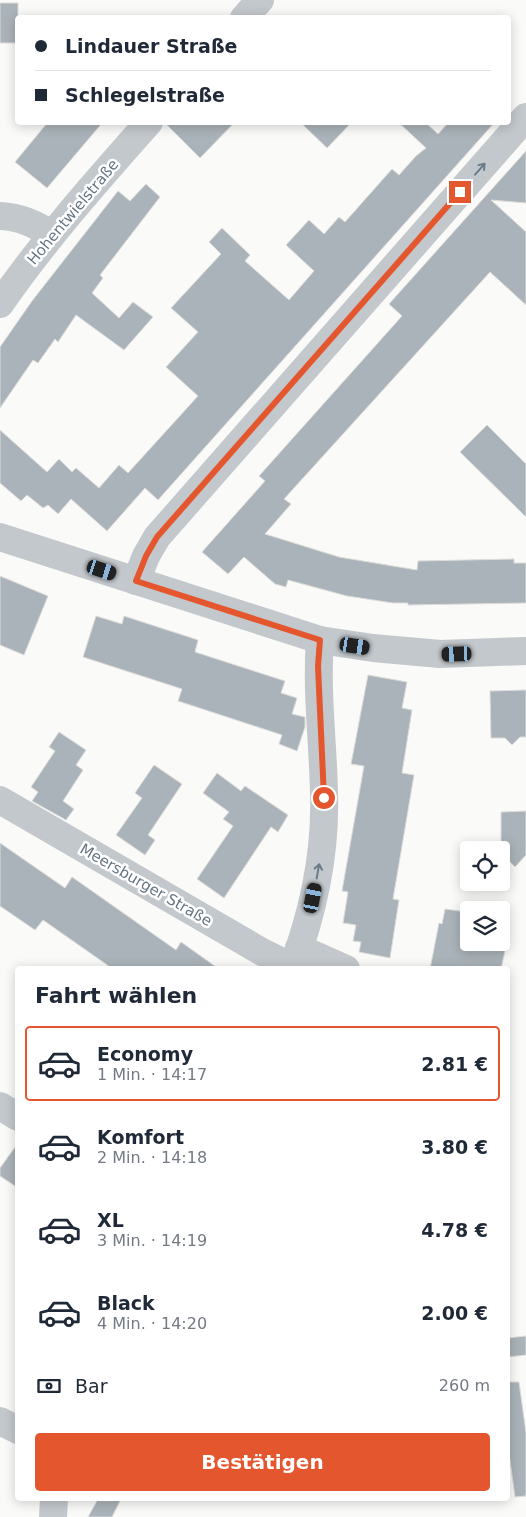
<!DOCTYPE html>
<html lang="de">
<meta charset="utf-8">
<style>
body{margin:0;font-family:"DejaVu Sans",sans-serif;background:#f6f6f7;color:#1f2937;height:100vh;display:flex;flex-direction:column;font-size:19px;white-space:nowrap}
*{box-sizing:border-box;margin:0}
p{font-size:16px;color:#747a83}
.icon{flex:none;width:28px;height:28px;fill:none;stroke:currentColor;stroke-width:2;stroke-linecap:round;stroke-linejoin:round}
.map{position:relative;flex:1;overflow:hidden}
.sheet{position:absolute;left:15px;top:966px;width:495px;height:535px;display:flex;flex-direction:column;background:#fff;border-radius:5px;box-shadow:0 2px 12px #0003}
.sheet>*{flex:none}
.hud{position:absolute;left:15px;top:15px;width:496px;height:110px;border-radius:5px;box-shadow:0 2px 12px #0003;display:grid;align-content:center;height:110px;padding:0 20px;background:#fff}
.buttons{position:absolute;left:460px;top:841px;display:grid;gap:10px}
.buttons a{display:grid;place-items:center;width:50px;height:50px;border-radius:5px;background:#fff;box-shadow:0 2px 12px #0003;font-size:25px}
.end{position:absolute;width:22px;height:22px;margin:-11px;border:6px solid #e4572e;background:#fff;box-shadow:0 0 0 2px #fff}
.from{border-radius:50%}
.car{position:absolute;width:15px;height:30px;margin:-15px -8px;border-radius:6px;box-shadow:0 0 4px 1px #0007;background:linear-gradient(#222 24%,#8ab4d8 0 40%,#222 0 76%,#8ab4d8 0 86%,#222 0)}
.hud b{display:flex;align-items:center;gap:18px;height:48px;font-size:19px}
.hud b+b{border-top:1px solid #e0e1e3}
.hud i{width:12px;height:12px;background:#1f2937}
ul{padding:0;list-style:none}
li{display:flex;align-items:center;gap:15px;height:75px;margin:0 10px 8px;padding:0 10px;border:2px solid transparent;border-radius:5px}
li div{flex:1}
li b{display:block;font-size:19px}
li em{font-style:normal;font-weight:700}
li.on{border-color:#e4572e}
li>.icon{width:45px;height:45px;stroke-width:1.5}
h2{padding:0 20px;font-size:22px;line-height:60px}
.pay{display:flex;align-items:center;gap:12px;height:55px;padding:0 20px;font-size:19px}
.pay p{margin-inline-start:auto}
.cta{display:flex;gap:10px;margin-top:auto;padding:10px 20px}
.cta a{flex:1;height:58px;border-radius:5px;background:#e4572e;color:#fff;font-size:20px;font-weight:700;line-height:58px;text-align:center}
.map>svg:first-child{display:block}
</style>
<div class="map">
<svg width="526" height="1517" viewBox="0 0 526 1517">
<rect width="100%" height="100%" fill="#fafaf8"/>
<g fill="#aab3b9" stroke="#dcdcda">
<rect x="0" y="3" width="18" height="40"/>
<path d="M48 122H103L47 188 15 162Z"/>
<path d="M164 122H235L200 158Z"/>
<path d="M300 122H352L327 148Z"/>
<path d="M398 122H425L438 134 449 122H495L158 500 145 488 107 531 71 499 58 514 48 505 43 508 27 495 21 501 0 483V430L47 472 59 459 72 472 76 468 99 488 119 465 128 473 198 396 166 367 198 332 171 308 221 254 209 242 222 228 250 255 245 261 289 300 314 271 286 245 309 220 324 234 339 217 345 222 392 169 399 175 416 156 426 148Z"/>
<path d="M526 151V203L491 200 526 232V305L490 272 284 499 291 504 265 534 339 557 417 570 418 561 514 559V563H526V603L408 605V603H393L347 596 288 580 286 587 275 584 244 557 228 574 202 552 265 481 259 476 402 316 389 304Z"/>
<path d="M146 184 160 197 100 275 103 278 92 293 119 318 133 302 153 317 124 350 76 315 58 342 55 339 38 363 33 360 0 408V347L32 301 118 191 130 201Z"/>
<path d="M487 425 526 464V517L460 452Z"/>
<path d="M0 576 48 596 24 655 0 645Z"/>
<path d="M96 616 122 624 124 616 198 640 195 652 285 681 281 693 297 698 292 714 305 717V727L297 751 279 744 282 735 178 701 182 689 83 657Z"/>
<path d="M368 675 407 682 402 708 412 710 402 773 414 775 393 899 399 900 390 958 359 952 361 942 353 941 356 925 343 923 348 892 342 891 364 766 351 764Z"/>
<path d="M526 690V737H520L512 745 505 738H491L490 691Z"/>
<path d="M59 732 86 750 76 765 83 770 63 801 74 809 66 820 32 801 38 792 31 787 55 751 49 747Z"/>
<path d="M154 765 182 784 148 835 155 840 145 855 116 835 142 798 135 793Z"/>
<path d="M217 773 241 791 245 786 288 815 278 832 271 827 224 898 197 879 233 826 223 819 229 812 203 793Z"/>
<path d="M526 811V855L515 867 507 859H501V812Z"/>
<path d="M0 843 65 888 72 877 176 950 181 942 219 969H113L43 920 35 930 0 906Z"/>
<path d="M445 909 467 912 460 942H507L501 969H430L439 923 442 924Z"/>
<path d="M18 1143V1188L0 1176V1168Z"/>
<path d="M526 1336V1355L508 1357V1338Z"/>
<path d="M508 1382H519L526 1433V1496L515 1497 508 1446Z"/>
<path d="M98 1499H121L112 1517H88Z"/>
</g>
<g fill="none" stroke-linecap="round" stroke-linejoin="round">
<g stroke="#c3c8cc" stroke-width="28">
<path d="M244 18 260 0"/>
<path d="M0 216C21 217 34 224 52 234"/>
<path d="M0 304C45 239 97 181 149 122"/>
<path d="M0 537 320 640 373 648 440 654 526 651"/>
<path d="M136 581 146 556 157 537 526 117"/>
<path d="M0 800 262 952 293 967"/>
<path d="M299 948 346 969"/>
<path d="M292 969C313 913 326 852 324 793 323 742 316 691 320 640"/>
<path d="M0 1106 18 1117"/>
<path d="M0 1421 18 1430"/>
<path d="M53 1517 54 1499"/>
</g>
</g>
<defs><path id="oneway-shaft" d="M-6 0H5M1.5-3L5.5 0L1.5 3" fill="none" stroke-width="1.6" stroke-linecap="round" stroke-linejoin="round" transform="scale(1.25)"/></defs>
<g stroke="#6a7a87">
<use href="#oneway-shaft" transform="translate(480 169) rotate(-49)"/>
<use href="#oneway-shaft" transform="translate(318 871) rotate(-80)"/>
</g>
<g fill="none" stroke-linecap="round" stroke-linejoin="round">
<path stroke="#e4572e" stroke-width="6" d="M324 798 318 666 320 640 136 581 146 556 157 537 460 192"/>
</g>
<g text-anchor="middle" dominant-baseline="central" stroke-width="5" stroke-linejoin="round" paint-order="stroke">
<g font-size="15" fill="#657683" stroke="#fff">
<text transform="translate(73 212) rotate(-50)">Hohentwielstraße</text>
<text transform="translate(146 885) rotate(30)">Meersburger Straße</text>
</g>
</g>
</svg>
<div class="buttons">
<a><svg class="icon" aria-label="locate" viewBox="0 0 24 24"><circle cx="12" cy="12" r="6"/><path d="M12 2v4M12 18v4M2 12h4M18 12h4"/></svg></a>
<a><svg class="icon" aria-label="layers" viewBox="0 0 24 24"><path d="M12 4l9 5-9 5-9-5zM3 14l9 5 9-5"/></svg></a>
</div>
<i class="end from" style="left:324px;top:798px"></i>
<i class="end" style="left:460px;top:192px"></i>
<i class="car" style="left:102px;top:570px;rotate:108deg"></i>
<i class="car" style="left:355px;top:646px;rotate:99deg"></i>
<i class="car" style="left:457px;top:654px;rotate:268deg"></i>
<i class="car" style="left:313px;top:898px;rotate:11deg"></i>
<div class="hud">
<b><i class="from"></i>Lindauer Straße</b>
<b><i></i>Schlegelstraße</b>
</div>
<section class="sheet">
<h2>Fahrt wählen</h2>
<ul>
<li class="on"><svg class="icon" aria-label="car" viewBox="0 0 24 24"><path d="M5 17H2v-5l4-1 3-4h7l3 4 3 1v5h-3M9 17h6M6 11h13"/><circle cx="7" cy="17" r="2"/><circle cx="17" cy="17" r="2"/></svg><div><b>Economy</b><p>1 Min. · 14:17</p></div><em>2.81 €</em></li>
<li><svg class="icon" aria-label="car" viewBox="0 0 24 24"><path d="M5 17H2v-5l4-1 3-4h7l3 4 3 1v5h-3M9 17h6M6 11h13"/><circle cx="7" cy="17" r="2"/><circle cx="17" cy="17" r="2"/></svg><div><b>Komfort</b><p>2 Min. · 14:18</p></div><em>3.80 €</em></li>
<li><svg class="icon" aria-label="car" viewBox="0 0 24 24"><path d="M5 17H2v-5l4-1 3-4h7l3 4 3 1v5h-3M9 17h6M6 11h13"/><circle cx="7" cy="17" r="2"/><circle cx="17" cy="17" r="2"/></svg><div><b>XL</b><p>3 Min. · 14:19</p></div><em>4.78 €</em></li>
<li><svg class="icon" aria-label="car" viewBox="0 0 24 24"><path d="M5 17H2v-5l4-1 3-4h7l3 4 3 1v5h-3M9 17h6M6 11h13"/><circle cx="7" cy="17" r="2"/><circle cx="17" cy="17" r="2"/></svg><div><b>Black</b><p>4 Min. · 14:20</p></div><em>2.00 €</em></li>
</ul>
<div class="pay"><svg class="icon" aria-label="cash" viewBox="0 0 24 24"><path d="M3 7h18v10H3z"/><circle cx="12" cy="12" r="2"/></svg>Bar<p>260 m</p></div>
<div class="cta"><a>Bestätigen</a></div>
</section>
</div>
